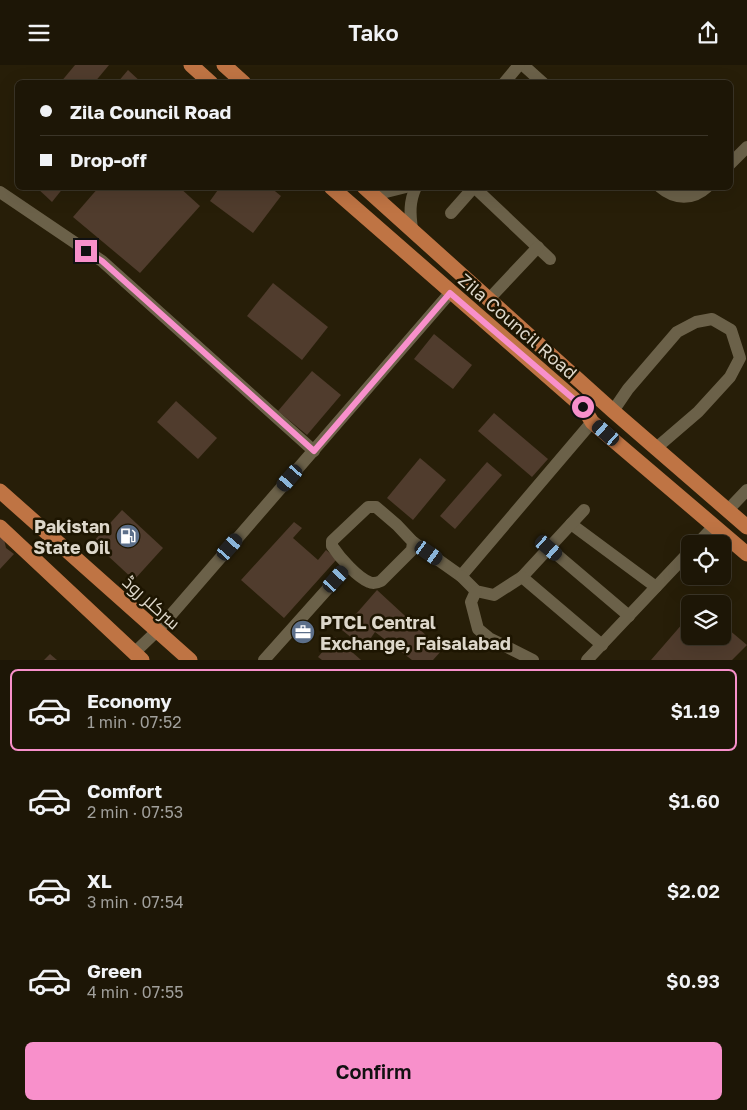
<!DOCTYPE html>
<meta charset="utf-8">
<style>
body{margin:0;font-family:"Golos Text",Cairo,sans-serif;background:#251f10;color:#f1f3f6;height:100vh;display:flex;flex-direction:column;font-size:19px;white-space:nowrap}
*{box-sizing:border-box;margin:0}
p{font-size:16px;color:#a09f9b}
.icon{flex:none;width:28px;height:28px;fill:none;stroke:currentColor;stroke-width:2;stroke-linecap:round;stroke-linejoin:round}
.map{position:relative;height:595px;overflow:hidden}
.details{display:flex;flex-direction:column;background:#1d1606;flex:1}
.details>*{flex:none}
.guide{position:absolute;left:15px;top:15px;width:718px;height:110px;border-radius:8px;box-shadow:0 5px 20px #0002,0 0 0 1px #3b3528;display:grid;align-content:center;height:110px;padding:0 25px;background:#1d1606}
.controls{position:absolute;left:681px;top:470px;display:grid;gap:10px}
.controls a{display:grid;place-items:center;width:50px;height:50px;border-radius:8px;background:#1d1606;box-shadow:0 5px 20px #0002,0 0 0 1px #3b3528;font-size:25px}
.end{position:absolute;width:22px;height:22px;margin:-11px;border:6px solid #f890cb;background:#111;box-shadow:0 0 0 2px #111}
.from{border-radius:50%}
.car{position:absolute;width:15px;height:30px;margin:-15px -8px;border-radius:6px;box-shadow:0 0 4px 1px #0007;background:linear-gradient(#222 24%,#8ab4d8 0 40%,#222 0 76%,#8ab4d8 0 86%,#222 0)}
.guide b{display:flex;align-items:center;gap:18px;height:48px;font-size:19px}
.guide b+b{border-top:1px solid #3b3528}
.guide i{width:12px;height:12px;background:#f1f3f6}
ul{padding:9px 0 0;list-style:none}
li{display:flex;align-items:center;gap:15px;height:82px;margin:0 10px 8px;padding:0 15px;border:2px solid transparent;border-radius:8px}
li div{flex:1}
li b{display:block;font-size:19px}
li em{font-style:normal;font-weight:600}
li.active{border-color:#f890cb}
li>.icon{width:45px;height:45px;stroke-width:1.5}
.cta{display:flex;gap:10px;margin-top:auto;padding:10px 25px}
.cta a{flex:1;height:58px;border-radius:8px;background:#f890cb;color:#111;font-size:20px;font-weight:600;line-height:58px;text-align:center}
header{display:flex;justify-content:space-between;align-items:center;height:65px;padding:0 25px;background:#1d1606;font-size:22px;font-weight:600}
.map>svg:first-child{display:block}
</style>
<header><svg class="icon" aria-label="menu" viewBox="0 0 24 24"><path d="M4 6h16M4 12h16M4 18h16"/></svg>Tako<svg class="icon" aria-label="share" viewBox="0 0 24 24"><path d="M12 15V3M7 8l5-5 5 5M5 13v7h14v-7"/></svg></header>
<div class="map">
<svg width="747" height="595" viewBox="0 0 747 595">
<rect width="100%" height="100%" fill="#271e08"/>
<g fill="#503c2d">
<path d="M75 0H109L94 18H60Z"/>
<path d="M128 5 142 18H117Z"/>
<path d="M36 122H64L52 137Z"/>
<path d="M99 122H179L200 141 140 208 73 152Z"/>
<path d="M220 122H270L281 131 253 168 210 136Z"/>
<path d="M273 218 328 262 302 295 247 251Z"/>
<path d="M434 269 472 300 453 324 414 294Z"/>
<path d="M312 306 341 330 307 370 278 346Z"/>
<path d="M176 336 217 373 198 394 157 357Z"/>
<path d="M494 348 548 394 532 412 478 366Z"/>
<path d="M420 393 446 415 413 455 387 433Z"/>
<path d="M487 397 502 410 455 464 440 451Z"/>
<path d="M122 445 163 483 134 515 93 477Z"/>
<path d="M294 457 302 463 293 473 318 495 326 485 337 494 284 553 241 515Z"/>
<path d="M0 469 4 474 6 483 14 489 0 504Z"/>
<path d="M377 525 442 585 433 595H412L375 567 364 583 342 565Z"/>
<path d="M690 550V571H722V559L747 580 732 595H651Z"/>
<path d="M335 572 361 595H322L318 592Z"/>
<path d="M50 589 57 595H44Z"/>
</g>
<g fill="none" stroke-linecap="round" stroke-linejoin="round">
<g stroke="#6b6149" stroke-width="12">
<path d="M523 0 543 18"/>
<path d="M504 18 519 0"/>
<path d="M730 99 747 82"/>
<path d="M474 122 550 194"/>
<path d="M660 122C675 135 693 135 707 122"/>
<path d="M369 126 386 127 406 122"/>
<path d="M0 127 102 196 314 386"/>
<path d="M451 148 474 122"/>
<path d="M412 164C410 149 409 137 416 122"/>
<path d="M489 234 538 182"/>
<path d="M613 346 628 324 677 267 696 257 712 254 731 265 740 293 730 312 698 347 655 384"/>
<path d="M368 442H376L397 460 413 477 412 485 381 516C377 518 373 519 369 517 357 512 340 493 332 481V476Z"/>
<path d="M728 445 747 425"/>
<path d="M571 459 656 522"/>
<path d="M413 477 461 511 592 357"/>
<path d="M697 479 714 461"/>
<path d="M549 483 629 551"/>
<path d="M461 511 476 526 494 530 522 512 584 445"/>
<path d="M522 512 602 580"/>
<path d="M476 526 471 537 478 564 489 573 533 595"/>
<path d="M134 588 157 566 450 228"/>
<path d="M264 595 348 501"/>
<path d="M587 595 690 486"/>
</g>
<g stroke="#bf7444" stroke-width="15">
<path d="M191 0 211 18"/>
<path d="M224 0 244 18"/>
<path d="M331 122 583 342 592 357 747 489"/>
<path d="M364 122 613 346 747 462"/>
<path d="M0 426 190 595"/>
<path d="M0 462 142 595"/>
</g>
</g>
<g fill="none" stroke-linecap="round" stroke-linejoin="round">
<path stroke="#f890cb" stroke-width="6" d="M86 186 102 196 314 386 450 228 583 342"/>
</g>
<defs>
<g id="fuel-disc" transform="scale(1.25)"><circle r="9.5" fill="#5c6f8a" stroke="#1d1501"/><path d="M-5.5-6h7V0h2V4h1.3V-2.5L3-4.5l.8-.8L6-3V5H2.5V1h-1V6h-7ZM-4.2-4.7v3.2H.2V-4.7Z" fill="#fff"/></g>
<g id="office-disc" transform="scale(1.25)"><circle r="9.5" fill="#5c6f8a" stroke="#1d1501"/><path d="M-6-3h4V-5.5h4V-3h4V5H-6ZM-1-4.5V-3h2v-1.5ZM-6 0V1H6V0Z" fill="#fff"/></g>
</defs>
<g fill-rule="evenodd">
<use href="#fuel-disc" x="128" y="471"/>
<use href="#office-disc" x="303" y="567"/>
</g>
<g text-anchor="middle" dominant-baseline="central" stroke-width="5" stroke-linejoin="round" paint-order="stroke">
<g font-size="18" fill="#ddd7ca" stroke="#1d1501">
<text transform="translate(518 261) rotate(41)">Zila Council Road</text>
<text transform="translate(152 537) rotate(42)">سرکلر روڈ</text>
</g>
<g font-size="18" font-weight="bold" fill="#ddd7ca" stroke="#1d1501" text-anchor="end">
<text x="110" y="461">Pakistan<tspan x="110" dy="21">State Oil</tspan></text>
<text x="320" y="557" text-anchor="start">PTCL Central<tspan x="320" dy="21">Exchange, Faisalabad</tspan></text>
</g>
</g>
</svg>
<div class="controls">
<a><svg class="icon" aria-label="locate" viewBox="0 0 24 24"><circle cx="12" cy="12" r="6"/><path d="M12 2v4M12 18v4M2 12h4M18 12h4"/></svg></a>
<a><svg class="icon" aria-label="layers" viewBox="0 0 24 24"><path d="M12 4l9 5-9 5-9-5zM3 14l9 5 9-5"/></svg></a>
</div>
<i class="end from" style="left:583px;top:342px"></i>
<i class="end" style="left:86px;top:186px"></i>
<i class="car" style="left:606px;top:368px;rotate:311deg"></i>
<i class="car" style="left:290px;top:413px;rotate:221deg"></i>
<i class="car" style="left:230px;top:482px;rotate:41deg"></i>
<i class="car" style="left:549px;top:483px;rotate:131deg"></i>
<i class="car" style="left:429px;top:488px;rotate:125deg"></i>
<i class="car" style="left:336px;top:514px;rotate:42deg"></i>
<div class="guide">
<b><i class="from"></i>Zila Council Road</b>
<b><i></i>Drop-off</b>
</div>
</div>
<section class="details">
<ul>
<li class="active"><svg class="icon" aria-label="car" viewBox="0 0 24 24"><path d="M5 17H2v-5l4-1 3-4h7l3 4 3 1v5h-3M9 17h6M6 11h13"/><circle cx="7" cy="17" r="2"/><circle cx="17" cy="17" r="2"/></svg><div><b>Economy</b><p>1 min · 07:52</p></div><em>$1.19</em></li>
<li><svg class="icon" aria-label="car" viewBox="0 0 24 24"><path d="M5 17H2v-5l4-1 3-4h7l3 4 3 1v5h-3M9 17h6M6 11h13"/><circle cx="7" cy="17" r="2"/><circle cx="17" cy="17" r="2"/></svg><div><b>Comfort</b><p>2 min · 07:53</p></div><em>$1.60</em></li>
<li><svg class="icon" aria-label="car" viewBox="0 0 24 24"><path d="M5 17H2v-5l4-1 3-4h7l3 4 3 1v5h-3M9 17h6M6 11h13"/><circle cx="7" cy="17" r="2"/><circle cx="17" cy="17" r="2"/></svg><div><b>XL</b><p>3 min · 07:54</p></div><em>$2.02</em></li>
<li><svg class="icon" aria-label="car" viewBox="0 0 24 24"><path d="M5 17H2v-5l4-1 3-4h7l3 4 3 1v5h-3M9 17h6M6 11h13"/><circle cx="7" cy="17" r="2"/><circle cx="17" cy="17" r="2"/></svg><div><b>Green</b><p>4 min · 07:55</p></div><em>$0.93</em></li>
</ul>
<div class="cta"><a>Confirm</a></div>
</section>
